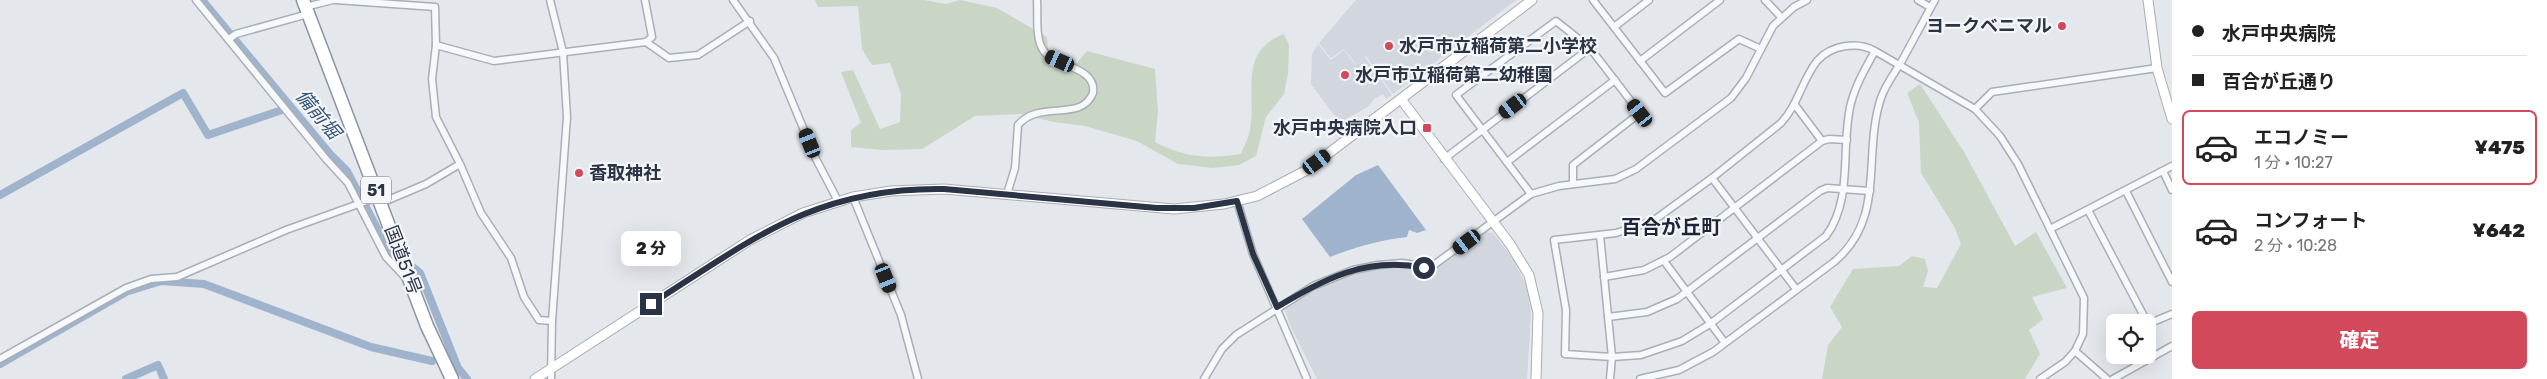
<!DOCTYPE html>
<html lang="ja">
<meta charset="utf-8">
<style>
body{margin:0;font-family:Rubik,"Noto Sans JP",sans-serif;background:#f2f2f2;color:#222;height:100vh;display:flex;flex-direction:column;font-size:19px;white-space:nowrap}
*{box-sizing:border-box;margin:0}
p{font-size:16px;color:#767676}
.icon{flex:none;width:28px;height:28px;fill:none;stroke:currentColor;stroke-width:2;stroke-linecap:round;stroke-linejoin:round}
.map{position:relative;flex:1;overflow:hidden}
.sheet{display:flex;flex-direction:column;background:#fff;width:375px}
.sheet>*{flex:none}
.guide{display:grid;align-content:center;height:110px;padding:0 20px;background:#fff}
.controls{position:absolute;left:2106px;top:314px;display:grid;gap:10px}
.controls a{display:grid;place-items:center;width:50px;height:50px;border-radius:8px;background:#fff;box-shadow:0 5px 20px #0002;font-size:25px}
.end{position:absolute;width:22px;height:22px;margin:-11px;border:6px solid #2b3445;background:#fff;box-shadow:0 0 0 2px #fff}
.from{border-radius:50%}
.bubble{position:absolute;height:35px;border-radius:8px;background:#fff;box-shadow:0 5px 20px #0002;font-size:16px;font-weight:800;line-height:35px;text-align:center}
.car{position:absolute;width:15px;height:30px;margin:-15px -8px;border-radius:6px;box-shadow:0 0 4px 1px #0007;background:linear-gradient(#222 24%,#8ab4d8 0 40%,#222 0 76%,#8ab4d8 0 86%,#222 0)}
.guide b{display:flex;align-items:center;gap:18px;height:48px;font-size:19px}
.guide b+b{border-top:1px solid #e0e0e0}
.guide i{width:12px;height:12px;background:#222}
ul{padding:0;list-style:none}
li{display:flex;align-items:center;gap:15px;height:75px;margin:0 10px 8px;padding:0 10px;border:2px solid transparent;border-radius:8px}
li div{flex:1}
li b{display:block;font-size:19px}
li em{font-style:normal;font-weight:800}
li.selected{border-color:#d1495b}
li>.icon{width:45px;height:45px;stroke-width:1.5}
.button{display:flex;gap:10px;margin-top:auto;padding:10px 20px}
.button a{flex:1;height:58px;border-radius:8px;background:#d1495b;color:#fff;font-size:20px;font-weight:800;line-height:58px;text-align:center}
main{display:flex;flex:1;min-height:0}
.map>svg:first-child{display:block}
</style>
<main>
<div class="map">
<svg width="2172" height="379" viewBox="0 0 2172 379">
<rect width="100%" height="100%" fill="#e4e7ec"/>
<g fill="#d2d6de">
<path d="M1356 0H1516L1393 94 1366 56 1356 64 1344 49 1331 58 1319 43Z"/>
<path d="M1318 44 1331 60 1344 50 1355 65 1365 57 1392 95 1386 99 1383 94 1374 99 1369 106 1340 123 1311 84 1312 54Z"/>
<path d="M1486 232 1493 233 1513 259 1528 289 1531 313 1527 379H1317L1290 325 1285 309 1312 290 1352 272 1404 266 1433 270Z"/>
</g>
<g fill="#c9d6c5">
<path d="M815 0H924L946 4 960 0 997 8 1047 37 1049 59 1063 67 1077 63 1087 51 1155 69 1158 112 1155 142C1185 158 1208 159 1241 154 1244 146 1249 137 1250 129 1257 93 1237 52 1284 34L1289 45 1288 73 1284 94 1266 117 1256 156 1239 165 1213 168 1178 164 1137 141 1085 126 1054 122 1021 114 975 116 922 149 883 150 851 147V130L861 123 841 72 853 70 880 129 900 122 901 94 890 63 872 65 862 49 858 6 818 7Z"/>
<path d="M1920 84 1964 152 2015 246 2036 232 2067 288 2032 297 2043 319 2029 330 2040 354 2025 379H1822L1828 345 1842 327 1830 307 1853 269 1899 266 1912 256 1925 259 1928 271 1923 287 1937 288 1961 244 1955 228 1921 173 1919 122 1907 93Z"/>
</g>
<path fill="#9fb4cc" d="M1378 165 1426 230 1417 233 1409 230 1407 237C1381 240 1355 247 1330 257L1302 219 1356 175Z"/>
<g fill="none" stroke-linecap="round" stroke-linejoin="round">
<g stroke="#9fb4cc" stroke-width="8">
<path d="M202 0 330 154 347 171 391 255 395 258"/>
<path d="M0 195 183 93 208 135 282 110"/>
<path d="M414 268 420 273 458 368 467 379"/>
<path d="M129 291 161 281 204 284 371 347 432 361"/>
<path d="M0 364 126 292"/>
<path d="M126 379 158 365 164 379"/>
</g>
<g stroke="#a9aeb7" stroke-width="9">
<g id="street">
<path d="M196 0 326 159 348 183 386 257 404 276"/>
<path d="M336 0 435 7 436 45 432 79 436 117 460 164 481 213 511 258 524 297 539 320 552 321"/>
<path d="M550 0 563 52 567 117 552 321 551 379"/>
<path d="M733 0 774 58 816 159 838 201"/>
<path d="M1593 0 1665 93 1739 39 1761 49"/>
<path d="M1765 0 1781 17"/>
<path d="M1918 0 1930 7"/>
<path d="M305 7 333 0"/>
<path d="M1614 27 1649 0"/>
<path d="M229 39 236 34 308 14"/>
<path d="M646 42 669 58 698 55 750 21"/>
<path d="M436 45 494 61 646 42 652 37 645 0"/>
<path d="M1875 51C1866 67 1856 84 1851 103 1840 146 1854 198 1826 236L1710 324 1682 341 1641 355 1612 357 1565 354 1566 310 1554 240 1616 233 1653 221 1712 178 1781 123C1798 105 1802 80 1817 61 1831 45 1857 41 1875 51L1975 109 2000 136 2018 164 2084 298 2083 334 2075 351 2065 362 2040 379"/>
<path d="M1640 61 1720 0"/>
<path d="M1795 105 1822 141"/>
<path d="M1975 109 1992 92 2157 68"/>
<path d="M1444 159 1590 48"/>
<path d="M1507 162 1615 80"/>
<path d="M2163 171 2172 190"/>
<path d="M1712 178 1796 289"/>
<path d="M2126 191 2172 282"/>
<path d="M1007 194 1015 168 1018 125C1040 99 1081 123 1093 93 1097 66 1054 67 1043 50 1035 38 1038 14 1037 0"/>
<path d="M1531 194 1456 95 1556 21 1590 48 1640 113 1573 165V184"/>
<path d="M853 197 901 315 918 379"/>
<path d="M1237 201 1253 254 1307 379"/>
<path d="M381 203 426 184 460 164"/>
<path d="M2088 210 2147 322"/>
<path d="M2050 229 2172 166"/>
<path d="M1600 235 1612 357 1610 379"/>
<path d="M1664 261 1725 343"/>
<path d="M1604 277 1644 270 1670 257 1822 141 1829 139 1847 140"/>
<path d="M1608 317 1647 312 1677 299 1820 191 1827 188 1870 191"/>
<path d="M2148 324 2172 314"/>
<path d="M2075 351 2107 379"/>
<path d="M0 359 126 288 151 279 177 277 286 230 378 197"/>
<path d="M1204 379 1222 349 1236 335 1313 286 1353 270 1378 265 1402 263 1431 267 1531 194 1559 186 1615 179 1636 169 1731 98 1746 78 1773 26 1794 7 1807 0"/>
<path d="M1640 379 1679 370 1713 352 1834 262C1887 218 1862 155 1881 98 1885 86 1893 75 1900 64 1912 43 1923 21 1935 0"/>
<path d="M2113 379 2172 346"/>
</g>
</g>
<g stroke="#a9aeb7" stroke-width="11">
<g id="secondary">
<path d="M2148 0 2157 68 2172 119"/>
<path d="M1401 99 1510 244 1529 275 1538 313 1536 379"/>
<path d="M535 379 750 240 803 213 853 197 891 191 944 189 1174 209 1224 204 1257 196 1305 171 1532 0"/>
</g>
</g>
<g stroke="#8b94a3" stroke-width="15">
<path id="highway" d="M303 0 427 326 452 379"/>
</g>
<use href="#street" stroke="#f7f8fa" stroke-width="6"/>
<use href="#secondary" stroke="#fff" stroke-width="9"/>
<use href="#highway" stroke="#fff" stroke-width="12"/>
</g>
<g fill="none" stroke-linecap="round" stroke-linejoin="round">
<path stroke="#2b3445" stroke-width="6" d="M651 304C753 239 816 187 944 189L1157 208H1194L1237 201 1253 254 1277 307C1325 279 1366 256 1424 268"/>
</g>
<g fill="#d1495b" stroke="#f4f6f9" stroke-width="2">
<circle cx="2062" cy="26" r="5"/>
<circle cx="1389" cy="46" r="5"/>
<circle cx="1345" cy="75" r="5"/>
<rect x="1422" y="123" width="10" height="10" rx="2.5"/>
<circle cx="579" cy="173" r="5"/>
</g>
<g text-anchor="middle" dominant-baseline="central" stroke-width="4.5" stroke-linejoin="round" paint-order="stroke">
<rect fill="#f4f6f9" stroke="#676e7b" stroke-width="1" x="361" y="176.5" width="30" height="27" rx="4"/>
<g font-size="16" font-weight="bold" fill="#2b3445">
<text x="376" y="190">51</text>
</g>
<g font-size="18" font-weight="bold" fill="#2b3445" stroke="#f4f6f9" text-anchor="start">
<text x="2052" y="26" text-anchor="end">ヨークベニマル</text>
<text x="1399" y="46">水戸市立稲荷第二小学校</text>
<text x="1355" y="75">水戸市立稲荷第二幼稚園</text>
<text x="1417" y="128" text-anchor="end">水戸中央病院入口</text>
<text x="589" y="173">香取神社</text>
</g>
<g font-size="18" fill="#2b3445" stroke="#f4f6f9">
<text transform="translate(403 260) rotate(69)">国道51号</text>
</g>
<g font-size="19" font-style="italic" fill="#34527a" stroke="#f4f6f9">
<text transform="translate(318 114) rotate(50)">備前堀</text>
</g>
<g font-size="20" font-weight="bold" fill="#1d2536" stroke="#f4f6f9">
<text x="1671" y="227">百合が丘町</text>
</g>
</g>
</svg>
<div class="controls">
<a><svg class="icon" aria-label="locate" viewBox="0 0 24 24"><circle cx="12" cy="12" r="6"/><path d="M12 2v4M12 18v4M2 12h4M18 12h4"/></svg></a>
</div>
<i class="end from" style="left:1424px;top:268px"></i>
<i class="end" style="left:651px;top:304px"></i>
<div class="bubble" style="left:621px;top:231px;width:60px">2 分</div>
<i class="car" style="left:1060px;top:61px;rotate:294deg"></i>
<i class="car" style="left:1513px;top:106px;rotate:233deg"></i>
<i class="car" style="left:1640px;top:113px;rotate:322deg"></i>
<i class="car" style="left:810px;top:143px;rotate:338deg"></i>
<i class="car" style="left:1317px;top:162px;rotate:54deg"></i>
<i class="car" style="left:1467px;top:242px;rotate:233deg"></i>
<i class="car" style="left:886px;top:278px;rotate:158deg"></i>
</div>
<section class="sheet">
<div class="guide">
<b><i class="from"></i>水戸中央病院</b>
<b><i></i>百合が丘通り</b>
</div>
<ul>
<li class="selected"><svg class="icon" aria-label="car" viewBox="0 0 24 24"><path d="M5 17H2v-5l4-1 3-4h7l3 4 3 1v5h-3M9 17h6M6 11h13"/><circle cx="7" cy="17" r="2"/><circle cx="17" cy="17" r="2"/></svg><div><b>エコノミー</b><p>1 分 · 10:27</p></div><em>¥475</em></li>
<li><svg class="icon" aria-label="car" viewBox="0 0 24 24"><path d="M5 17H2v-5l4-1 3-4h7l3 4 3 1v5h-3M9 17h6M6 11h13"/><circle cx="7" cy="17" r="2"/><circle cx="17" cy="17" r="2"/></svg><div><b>コンフォート</b><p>2 分 · 10:28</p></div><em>¥642</em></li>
</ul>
<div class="button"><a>確定</a></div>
</section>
</main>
